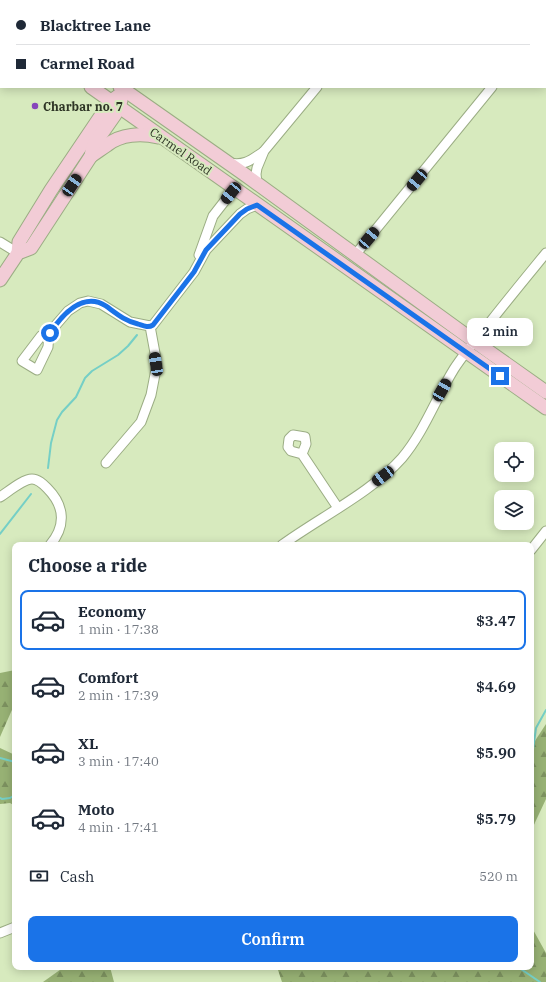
<!DOCTYPE html>
<meta charset="utf-8">
<style>
body{margin:0;font-family:"IBM Plex Serif",serif;background:#f6f6f7;color:#1f2937;height:100vh;display:flex;flex-direction:column;font-size:15px;white-space:nowrap}
*{box-sizing:border-box;margin:0}
p{font-size:13px;color:#747a83}
.icon{flex:none;width:22px;height:22px;fill:none;stroke:currentColor;stroke-width:2;stroke-linecap:round;stroke-linejoin:round}
.map{position:relative;flex:1;overflow:hidden}
.sheet{position:absolute;left:12px;top:542px;width:522px;height:428px;display:flex;flex-direction:column;background:#fff;border-radius:8px;box-shadow:0 2px 10px #0003}
.sheet>*{flex:none}
.top-card{position:absolute;left:0px;top:0px;width:546px;height:88px;box-shadow:0 2px 10px #0003;display:grid;align-content:center;height:88px;padding:0 16px;background:#fff}
.controls{position:absolute;left:494px;top:442px;display:grid;gap:8px}
.controls a{display:grid;place-items:center;width:40px;height:40px;border-radius:8px;background:#fff;box-shadow:0 2px 10px #0003;font-size:20px}
.end{position:absolute;width:18px;height:18px;margin:-9px;border:5px solid #1a73e8;background:#fff;box-shadow:0 0 0 2px #fff}
.from{border-radius:50%}
.bubble{position:absolute;height:28px;border-radius:8px;background:#fff;box-shadow:0 2px 10px #0003;font-size:13px;font-weight:600;line-height:28px;text-align:center}
.car{position:absolute;width:12px;height:24px;margin:-12px -6px;border-radius:5px;box-shadow:0 0 3px 1px #0007;background:linear-gradient(#222 24%,#8ab4d8 0 40%,#222 0 76%,#8ab4d8 0 86%,#222 0)}
.top-card b{display:flex;align-items:center;gap:14px;height:38px;font-size:15px}
.top-card b+b{border-top:1px solid #e0e1e3}
.top-card i{width:10px;height:10px;background:#1f2937}
ul{padding:0;list-style:none}
li{display:flex;align-items:center;gap:12px;height:60px;margin:0 8px 6px;padding:0 8px;border:2px solid transparent;border-radius:8px}
li div{flex:1}
li b{display:block;font-size:15px}
li em{font-style:normal;font-weight:600}
li.current{border-color:#1a73e8}
li>.icon{width:36px;height:36px;stroke-width:1.5}
h2{padding:0 16px;font-size:18px;line-height:48px}
.pay{display:flex;align-items:center;gap:10px;height:44px;padding:0 16px;font-size:15px}
.pay p{margin-inline-start:auto}
.cta{display:flex;gap:8px;margin-top:auto;padding:8px 16px}
.cta a{flex:1;height:46px;border-radius:8px;background:#1a73e8;color:#fff;font-size:16px;font-weight:600;line-height:46px;text-align:center}
.map>svg:first-child{display:block}
</style>
<div class="map">
<svg width="546" height="982" viewBox="0 0 546 982">
<defs>
<pattern id="forest-firs" width="22" height="20" patternUnits="userSpaceOnUse"><rect width="22" height="20" fill="#97b174"/><path d="M5 1l3.5 6h-7zM16 11l3.5 6h-7z" fill="#7c915f"/></pattern>
</defs>
<rect width="100%" height="100%" fill="#d7eabe"/>
<g fill="url(#forest-firs)">
<path d="M15 670V703L0 737V673Z"/>
<path d="M546 724V799L531 831V747Z"/>
<path d="M0 748 15 755V806L10 803 0 804Z"/>
<path d="M531 926 546 953V982H282L277 967H531Z"/>
<path d="M64 967H110L114 982H43Z"/>
</g>
<g fill="none" stroke-linecap="round" stroke-linejoin="round">
<g stroke="#75cfc6" stroke-width="2">
<path d="M48 468 51 443 57 420 62 412 76 397 85 378 92 371 118 355 128 346 137 335"/>
<path d="M0 534 31 494"/>
<path d="M531 757 533 750 536 728 546 710"/>
<path d="M0 758 15 762"/>
<path d="M0 798 2 799 10 798 15 795"/>
<path d="M518 967 540 982"/>
</g>
<g stroke="#9bad84" stroke-width="11">
<g id="street">
<path d="M273 0 274 1"/>
<path d="M211 1 212 0"/>
<path d="M387 1 388 0"/>
<path d="M545 22 546 21"/>
<path d="M229 163C245 166 251 160 263 152"/>
<path d="M257 184 256 174 257 168 264 151 317 87"/>
<path d="M0 242 18 253"/>
<path d="M199 255 213 216 234 189"/>
<path d="M355 255 492 87"/>
<path d="M150 326 153 325 194 272 206 250 240 214 247 209 257 205"/>
<path d="M49 333 48 347 37 370 22 361 41 336 49 333 68 311 80 303 88 301 101 304 130 322 150 326"/>
<path d="M302 454 291 451 288 447 289 439 293 435 305 437 306 444 302 454 338 508"/>
<path d="M106 463 141 422 151 395 157 364 150 326"/>
<path d="M0 497C8 492 23 479 32 479 38 479 43 484 47 488 65 506 66 526 50 545"/>
<path d="M282 545C319 518 372 492 402 458 424 432 436 398 454 369 465 352 478 337 491 321 509 298 528 275 546 253"/>
<path d="M531 550 546 531"/>
<path d="M0 933 15 927"/>
</g>
</g>
<g stroke="#9bad84" stroke-width="15">
<g id="secondary">
<path d="M1 0V1"/>
<path d="M17 0 18 1"/>
<path d="M91 87 546 408"/>
<path d="M120 87 244 174 474 341 546 392"/>
<path d="M91 156C97 152 101 149 107 145 121 134 141 133 158 137"/>
<path d="M18 253 19 242 51 190 111 101 118 96"/>
<path d="M0 280 18 253 31 248 91 156 93 146 114 116 119 108 121 100"/>
</g>
</g>
<use href="#street" stroke="#fff" stroke-width="9"/>
<use href="#secondary" stroke="#f2ccd6" stroke-width="13"/>
</g>
<g fill="none" stroke-linecap="round" stroke-linejoin="round">
<path stroke="#1a73e8" stroke-width="5" d="M50 333C62 315 83 291 106 306 117 314 125 321 138 324 144 326 148 328 153 325L194 272 206 250 240 214 247 209 257 205 500 376"/>
</g>
<circle fill="#8746bb" stroke="#d7eabe" stroke-width="1.5" cx="35" cy="106" r="4"/>
<g text-anchor="middle" dominant-baseline="central" stroke-width="4" stroke-linejoin="round" paint-order="stroke">
<g font-size="12" font-weight="bold" fill="#2e3525" stroke="#d7eabe" text-anchor="start">
<text x="43" y="106">Charbar no. 7</text>
</g>
<g font-size="12" fill="#2e3525" stroke="#d7eabe">
<text transform="translate(181 151) rotate(35)">Carmel Road</text>
</g>
</g>
</svg>
<div class="controls">
<a><svg class="icon" aria-label="locate" viewBox="0 0 24 24"><circle cx="12" cy="12" r="6"/><path d="M12 2v4M12 18v4M2 12h4M18 12h4"/></svg></a>
<a><svg class="icon" aria-label="layers" viewBox="0 0 24 24"><path d="M12 4l9 5-9 5-9-5zM3 14l9 5 9-5"/></svg></a>
</div>
<i class="end from" style="left:50px;top:333px"></i>
<i class="end" style="left:500px;top:376px"></i>
<div class="bubble" style="left:467px;top:318px;width:66px">2 min</div>
<i class="car" style="left:417px;top:180px;rotate:220deg"></i>
<i class="car" style="left:72px;top:185px;rotate:34deg"></i>
<i class="car" style="left:231px;top:193px;rotate:219deg"></i>
<i class="car" style="left:369px;top:238px;rotate:40deg"></i>
<i class="car" style="left:156px;top:364px;rotate:351deg"></i>
<i class="car" style="left:442px;top:390px;rotate:30deg"></i>
<i class="car" style="left:383px;top:476px;rotate:233deg"></i>
<div class="top-card">
<b><i class="from"></i>Blacktree Lane</b>
<b><i></i>Carmel Road</b>
</div>
<section class="sheet">
<h2>Choose a ride</h2>
<ul>
<li class="current"><svg class="icon" aria-label="car" viewBox="0 0 24 24"><path d="M5 17H2v-5l4-1 3-4h7l3 4 3 1v5h-3M9 17h6M6 11h13"/><circle cx="7" cy="17" r="2"/><circle cx="17" cy="17" r="2"/></svg><div><b>Economy</b><p>1 min · 17:38</p></div><em>$3.47</em></li>
<li><svg class="icon" aria-label="car" viewBox="0 0 24 24"><path d="M5 17H2v-5l4-1 3-4h7l3 4 3 1v5h-3M9 17h6M6 11h13"/><circle cx="7" cy="17" r="2"/><circle cx="17" cy="17" r="2"/></svg><div><b>Comfort</b><p>2 min · 17:39</p></div><em>$4.69</em></li>
<li><svg class="icon" aria-label="car" viewBox="0 0 24 24"><path d="M5 17H2v-5l4-1 3-4h7l3 4 3 1v5h-3M9 17h6M6 11h13"/><circle cx="7" cy="17" r="2"/><circle cx="17" cy="17" r="2"/></svg><div><b>XL</b><p>3 min · 17:40</p></div><em>$5.90</em></li>
<li><svg class="icon" aria-label="car" viewBox="0 0 24 24"><path d="M5 17H2v-5l4-1 3-4h7l3 4 3 1v5h-3M9 17h6M6 11h13"/><circle cx="7" cy="17" r="2"/><circle cx="17" cy="17" r="2"/></svg><div><b>Moto</b><p>4 min · 17:41</p></div><em>$5.79</em></li>
</ul>
<div class="pay"><svg class="icon" aria-label="cash" viewBox="0 0 24 24"><path d="M3 7h18v10H3z"/><circle cx="12" cy="12" r="2"/></svg>Cash<p>520 m</p></div>
<div class="cta"><a>Confirm</a></div>
</section>
</div>
